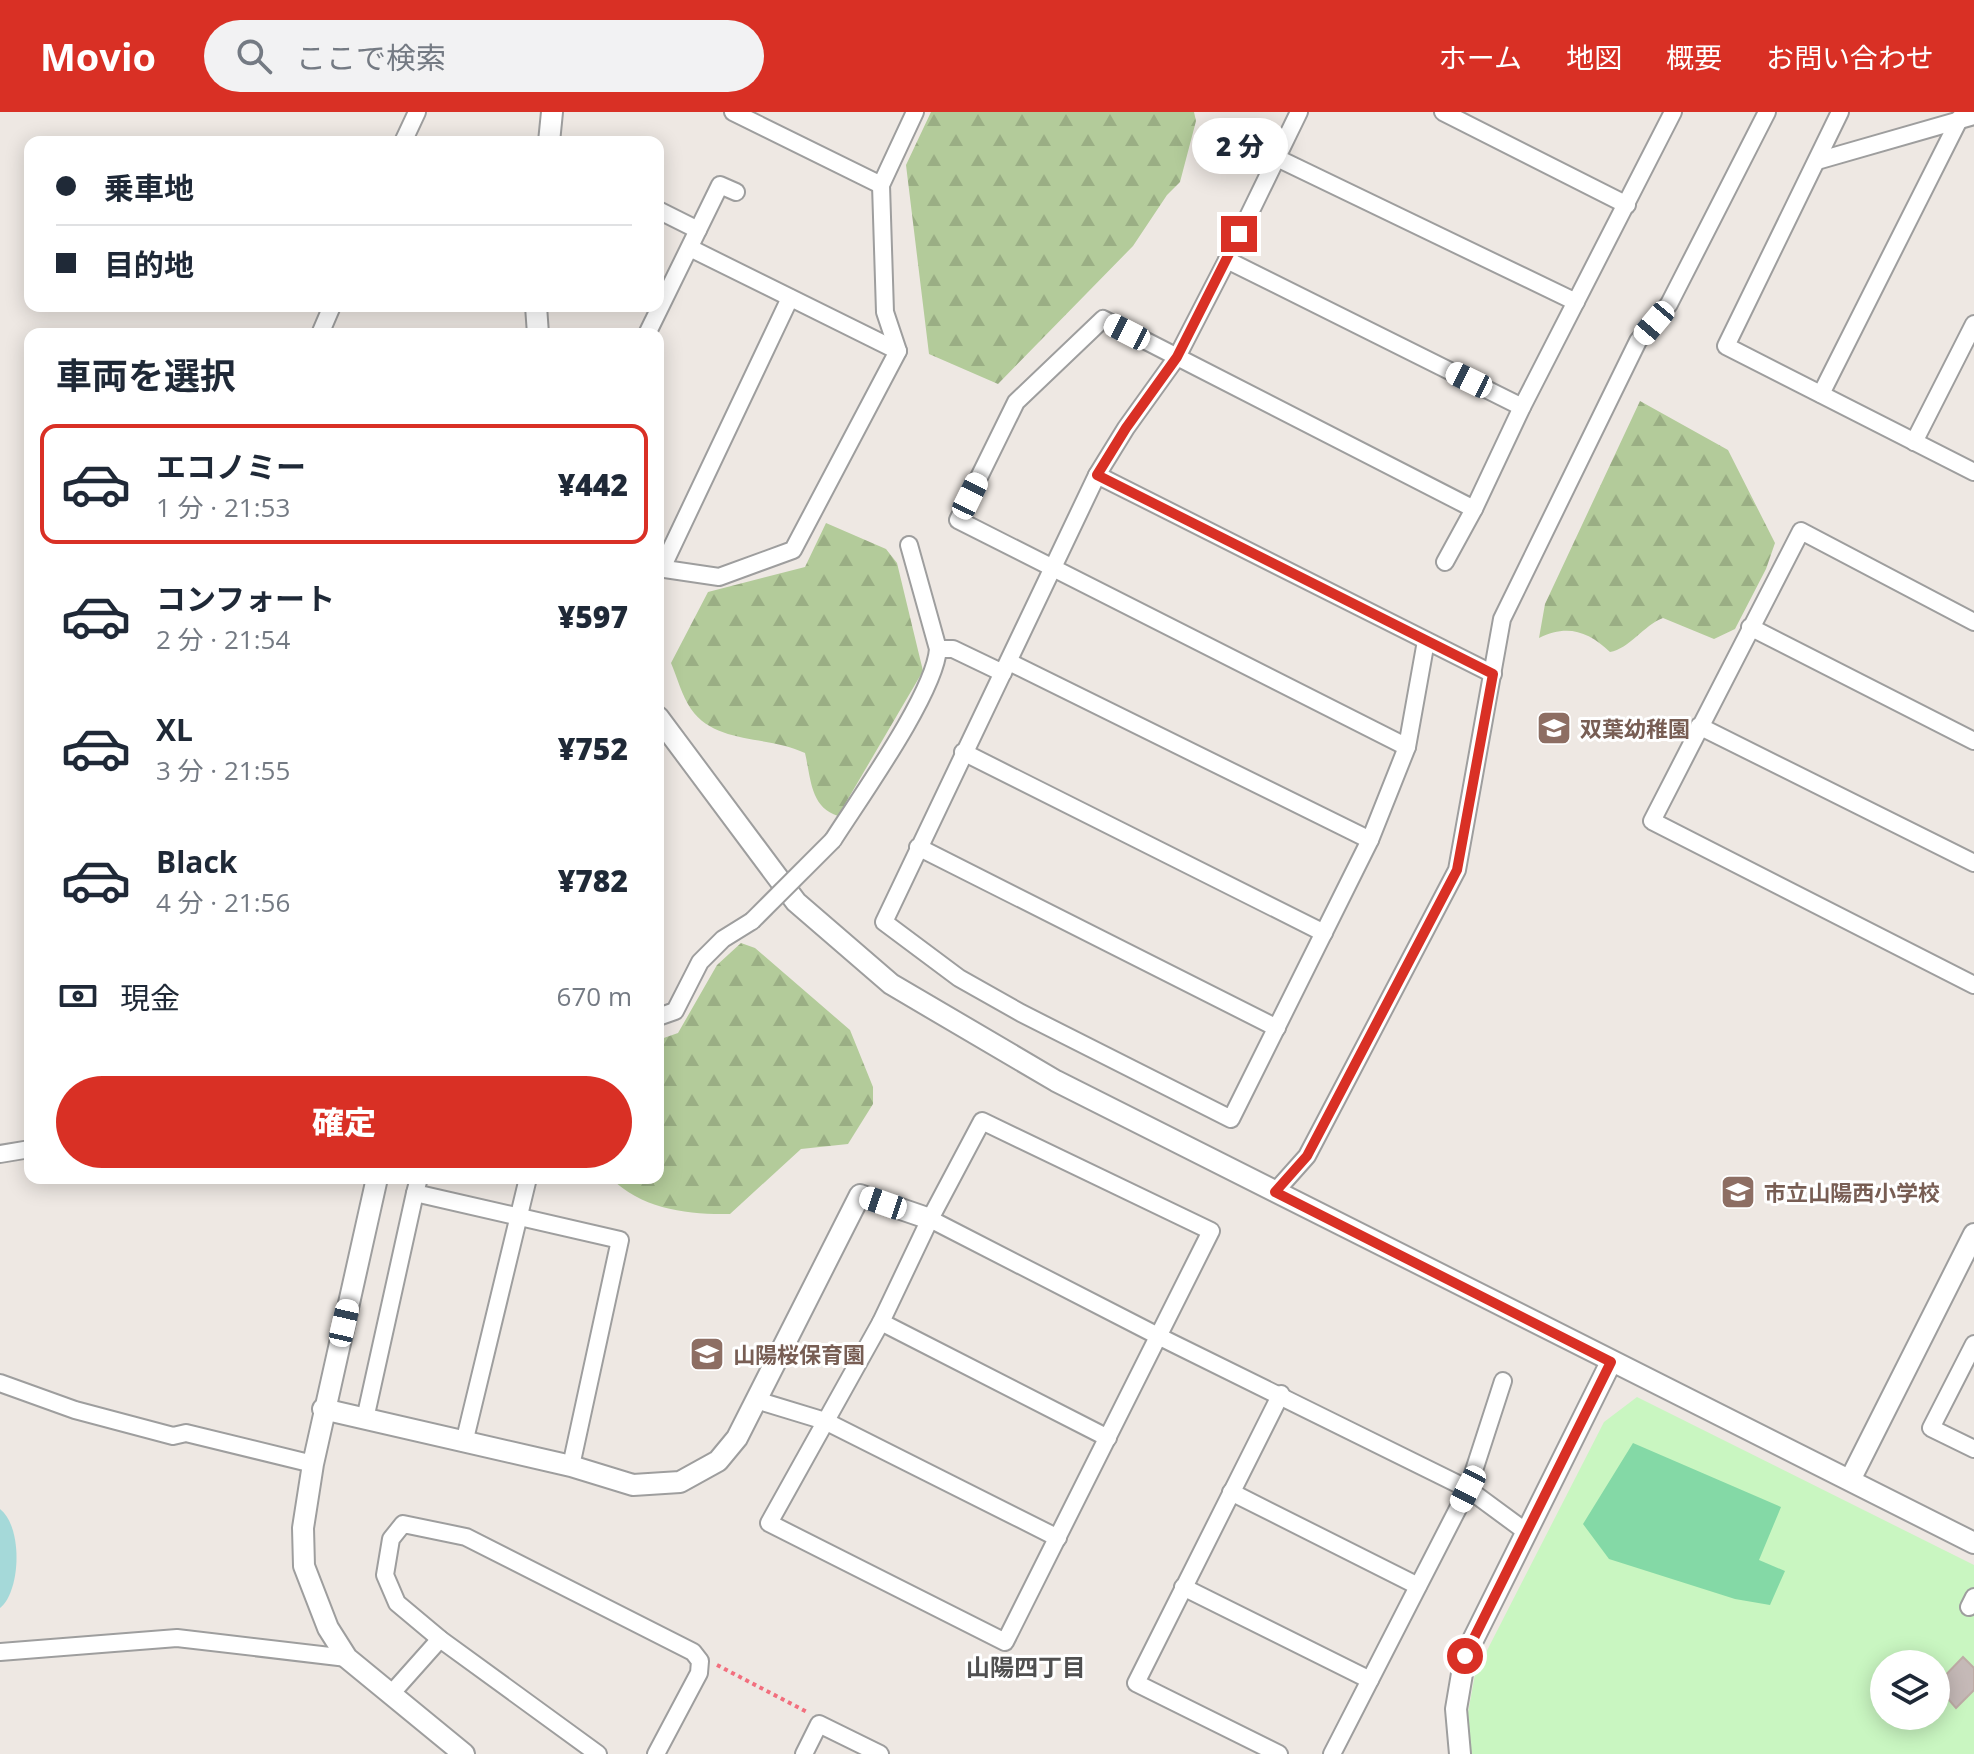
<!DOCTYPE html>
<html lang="ja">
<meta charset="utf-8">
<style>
body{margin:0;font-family:"Open Sans","Noto Sans JP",sans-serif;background:#f2f2f3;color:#1f2937;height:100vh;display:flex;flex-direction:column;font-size:30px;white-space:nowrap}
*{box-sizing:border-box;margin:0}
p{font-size:26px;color:#747a83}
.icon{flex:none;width:44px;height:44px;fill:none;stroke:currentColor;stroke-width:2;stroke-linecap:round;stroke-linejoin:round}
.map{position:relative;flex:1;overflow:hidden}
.details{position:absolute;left:24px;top:216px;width:640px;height:856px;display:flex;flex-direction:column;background:#fff;border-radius:16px;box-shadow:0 4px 20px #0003}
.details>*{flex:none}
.guide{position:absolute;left:24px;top:24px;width:640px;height:176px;border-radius:16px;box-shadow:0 4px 20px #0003;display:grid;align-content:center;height:176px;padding:0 32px;background:#fff}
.controls{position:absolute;left:1870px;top:1538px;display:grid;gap:16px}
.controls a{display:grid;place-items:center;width:80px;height:80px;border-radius:50%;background:#fff;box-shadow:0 4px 20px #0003;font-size:40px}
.end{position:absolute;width:36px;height:36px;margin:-18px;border:10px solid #d93025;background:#fff;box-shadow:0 0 0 4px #fff}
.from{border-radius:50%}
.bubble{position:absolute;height:56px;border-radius:28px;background:#fff;box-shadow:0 4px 20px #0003;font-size:26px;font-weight:800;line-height:56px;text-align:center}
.car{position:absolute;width:24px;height:48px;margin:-24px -12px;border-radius:10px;box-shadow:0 0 6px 2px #0007;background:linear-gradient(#fff 24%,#345 0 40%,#fff 0 76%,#345 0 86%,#fff 0)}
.guide b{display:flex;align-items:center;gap:28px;height:76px;font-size:30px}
.guide b+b{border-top:2px solid #e0e1e3}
.guide i{width:20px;height:20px;background:#1f2937}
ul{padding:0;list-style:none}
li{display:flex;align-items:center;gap:24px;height:120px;margin:0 16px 12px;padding:0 16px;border:4px solid transparent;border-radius:16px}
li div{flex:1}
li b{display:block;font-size:30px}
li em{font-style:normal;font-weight:800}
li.on{border-color:#d93025}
li>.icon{width:72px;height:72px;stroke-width:1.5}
h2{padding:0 32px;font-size:36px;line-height:96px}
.pay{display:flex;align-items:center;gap:20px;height:88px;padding:0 32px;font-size:30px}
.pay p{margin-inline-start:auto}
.primary-button{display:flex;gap:16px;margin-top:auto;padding:16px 32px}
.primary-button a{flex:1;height:92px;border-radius:48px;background:#d93025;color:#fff;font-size:32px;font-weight:800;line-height:92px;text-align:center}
header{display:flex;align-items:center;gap:48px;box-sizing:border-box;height:112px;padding:0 40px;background:#d93025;color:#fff}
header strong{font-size:38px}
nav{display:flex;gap:44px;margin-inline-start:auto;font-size:28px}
.search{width:560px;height:72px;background:#f2f2f3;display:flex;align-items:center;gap:20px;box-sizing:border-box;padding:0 28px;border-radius:44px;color:#747a83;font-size:30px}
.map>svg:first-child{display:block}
</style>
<header>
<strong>Movio</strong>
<div class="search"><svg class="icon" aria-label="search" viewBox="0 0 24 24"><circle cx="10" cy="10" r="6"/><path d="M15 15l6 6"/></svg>ここで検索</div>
<nav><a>ホーム</a><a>地図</a><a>概要</a><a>お問い合わせ</a></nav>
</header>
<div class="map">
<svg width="1974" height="1642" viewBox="0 0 1974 1642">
<defs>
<pattern id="forest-firs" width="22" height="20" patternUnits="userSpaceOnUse" patternTransform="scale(2)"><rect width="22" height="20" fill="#b3cb9a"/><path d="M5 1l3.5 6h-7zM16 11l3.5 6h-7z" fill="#9aae84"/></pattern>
</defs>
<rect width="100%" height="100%" fill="#eee8e3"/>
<g fill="url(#forest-firs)">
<path d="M931 0H1194L1196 9 1180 70 1167 83 1133 134 998 272 929 242 906 53Z"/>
<path d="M1640 289 1728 338 1775 431 1766 457 1735 517 1714 527 1663 506C1644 513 1629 537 1610 540 1588 519 1567 512 1539 526L1545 492Z"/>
<path d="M826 411 886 437 897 451 923 559 838 704C810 695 811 666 805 641 768 623 716 633 691 597 682 584 677 565 671 551L708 480 805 455Z"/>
<path d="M741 831 755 836 850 918 873 975V992L848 1032 801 1037 730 1102C689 1103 641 1097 611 1066H658V928L678 921 717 853Z"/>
</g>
<path fill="#c9f6c1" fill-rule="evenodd" d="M1637 1285 1974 1453V1642H1470L1465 1617 1475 1562 1604 1310ZM1884 1552H1936V1604H1884Z"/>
<path fill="#84d9a6" d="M1633 1331 1781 1395 1759 1448 1785 1459 1770 1493 1735 1487 1609 1447 1583 1412Z"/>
<path fill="#a5d9d9" d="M0 1397C23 1415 21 1479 0 1496Z"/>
<path fill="#c5b9b7" stroke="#beaca6" stroke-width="2" d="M1963 1545 1974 1556V1578L1956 1596 1936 1573Z"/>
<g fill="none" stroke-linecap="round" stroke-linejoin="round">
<g stroke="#9e9e9e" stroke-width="20">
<g id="minor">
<path d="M733 0 881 73"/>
<path d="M1299 0 1227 148 1522 295 1673 0"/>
<path d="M1443 0 1627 93"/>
<path d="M1840 0 1726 234 1974 360"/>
<path d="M403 30 417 0"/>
<path d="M1277 46 1576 190"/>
<path d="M1817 49 1974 4"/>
<path d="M658 98 698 118"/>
<path d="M690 136 898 239"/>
<path d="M320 222 332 194"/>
<path d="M647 222 720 73 736 80"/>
<path d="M1821 282 1960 6"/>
<path d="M1914 330 1974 212"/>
<path d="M1097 363 1126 316 1177 245 1227 148"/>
<path d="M1445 450 1474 397"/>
<path d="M658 456 719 465 793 438 898 239 885 200 881 73 915 0"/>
<path d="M662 456 790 186"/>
<path d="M1974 510 1801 419 1652 709 1974 873"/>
<path d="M1750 515 1974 629"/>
<path d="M1426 529 1407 635 1370 728 1231 1007 1021 901 959 866 884 810 1097 363 1493 562"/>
<path d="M938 537H953L1003 561"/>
<path d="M1009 550 1370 728"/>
<path d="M1699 614 1974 751"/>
<path d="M1407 635 958 408 1016 290 1103 207 1474 397 1522 295"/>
<path d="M963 640 1324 821"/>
<path d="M833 728C859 687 935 581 938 537L909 433"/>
<path d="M918 735 1277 916"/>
<path d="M658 905 675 899 700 850 723 827 752 809"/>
<path d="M982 1009 1211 1119 1005 1530 769 1411 881 1210 930 1107Z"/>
<path d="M0 1042 30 1037"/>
<path d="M419 1066 415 1081 620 1128 571 1354"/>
<path d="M1275 1080 1307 1044 1457 758 1502 507 1638 229 1669 192 1767 0"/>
<path d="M930 1107 1160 1225 1468 1377 1525 1419"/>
<path d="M881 1210 1108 1326"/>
<path d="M1974 1232 1931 1316 1974 1337"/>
<path d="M0 1271 75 1298 173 1324 186 1321 313 1352"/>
<path d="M756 1288 825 1309 1058 1426"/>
<path d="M365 1307 415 1081"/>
<path d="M464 1331 528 1066"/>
<path d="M1231 1380 1418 1474"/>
<path d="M1183 1475 1370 1568"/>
<path d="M1969 1495 1974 1485"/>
<path d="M0 1540 177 1526 347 1546"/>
<path d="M391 1582 440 1527"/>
<path d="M598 1642 440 1527 397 1491 385 1463 391 1427 403 1412 466 1425 693 1540 700 1549 699 1561 656 1642"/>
<path d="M804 1642 819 1612 880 1642"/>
<path d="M1279 1642 1136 1571 1281 1282"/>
<path d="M1332 1642 1468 1377 1503 1269"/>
</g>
</g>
<g stroke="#9e9e9e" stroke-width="24">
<g id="tertiary">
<path d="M549 30 552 0"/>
<path d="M536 194 538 222"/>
<path d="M658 605 796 790 891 872 1056 969 1974 1431"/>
<path d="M377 1066 313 1352 303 1416 304 1454 328 1516 347 1546 464 1642"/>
<path d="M323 1297 571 1354 633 1373 680 1370 718 1349 737 1326 860 1083 930 1107"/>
<path d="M1851 1366 1974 1122"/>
<path d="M1460 1642 1456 1597 1465 1544 1611 1250"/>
</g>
</g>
<path stroke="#f26f7e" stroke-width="4" stroke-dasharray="4 4" stroke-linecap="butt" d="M717 1553 809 1601"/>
<use href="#minor" stroke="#fff" stroke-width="16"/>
<use href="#tertiary" stroke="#fff" stroke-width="20"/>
<g stroke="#9e9e9e" stroke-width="20" stroke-linecap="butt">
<path id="minor-bridge" d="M752 809 833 728"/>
</g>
<use href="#minor-bridge" stroke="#fff" stroke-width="16"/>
</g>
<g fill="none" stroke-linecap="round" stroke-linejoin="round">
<path stroke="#d93025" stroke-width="10" d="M1239 122 1177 245 1126 316 1097 363 1493 562 1457 758 1307 1044 1275 1080 1611 1250 1465 1544"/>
</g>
<defs>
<g id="school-square" transform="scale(1.8)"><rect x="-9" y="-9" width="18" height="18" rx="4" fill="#8d6e63" stroke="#fff"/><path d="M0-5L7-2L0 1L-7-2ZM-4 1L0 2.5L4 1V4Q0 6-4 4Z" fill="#fff"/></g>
</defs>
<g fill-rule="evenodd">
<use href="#school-square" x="1554" y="616"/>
<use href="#school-square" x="1738" y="1080"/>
<use href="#school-square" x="707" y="1242"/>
</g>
<g text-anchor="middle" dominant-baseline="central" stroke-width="6" stroke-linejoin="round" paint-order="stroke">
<g font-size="22" font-weight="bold" fill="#785e54" stroke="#fff" text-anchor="start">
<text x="1580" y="616">双葉幼稚園</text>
<text x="1764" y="1080">市立山陽西小学校</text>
<text x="733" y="1242">山陽桜保育園</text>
</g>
<g font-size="24" font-weight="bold" fill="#505050" stroke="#fff">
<text x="1026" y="1554">山陽四丁目</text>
</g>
</g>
</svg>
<div class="controls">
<a><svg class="icon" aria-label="layers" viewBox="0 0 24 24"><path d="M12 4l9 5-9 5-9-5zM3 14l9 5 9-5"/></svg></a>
</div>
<i class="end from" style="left:1465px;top:1544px"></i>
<i class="end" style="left:1239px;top:122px"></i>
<div class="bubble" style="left:1192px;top:6px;width:96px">2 分</div>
<i class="car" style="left:1654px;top:211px;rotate:220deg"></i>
<i class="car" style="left:1127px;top:220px;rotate:297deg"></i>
<i class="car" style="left:1469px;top:268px;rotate:296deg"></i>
<i class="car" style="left:970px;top:384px;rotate:26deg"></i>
<i class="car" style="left:883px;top:1091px;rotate:289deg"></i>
<i class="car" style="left:344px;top:1211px;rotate:13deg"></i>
<i class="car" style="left:1468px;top:1377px;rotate:207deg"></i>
<div class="guide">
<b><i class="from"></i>乗車地</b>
<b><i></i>目的地</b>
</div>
<section class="details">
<h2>車両を選択</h2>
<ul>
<li class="on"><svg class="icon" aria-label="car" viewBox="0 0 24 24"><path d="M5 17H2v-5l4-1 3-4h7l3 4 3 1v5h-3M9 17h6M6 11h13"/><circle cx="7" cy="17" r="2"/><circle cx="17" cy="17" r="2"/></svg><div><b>エコノミー</b><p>1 分 · 21:53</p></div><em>¥442</em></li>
<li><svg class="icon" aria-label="car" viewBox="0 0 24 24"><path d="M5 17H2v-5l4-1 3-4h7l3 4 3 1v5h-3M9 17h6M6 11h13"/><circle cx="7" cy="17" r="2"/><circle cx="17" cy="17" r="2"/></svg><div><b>コンフォート</b><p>2 分 · 21:54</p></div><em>¥597</em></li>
<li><svg class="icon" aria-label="car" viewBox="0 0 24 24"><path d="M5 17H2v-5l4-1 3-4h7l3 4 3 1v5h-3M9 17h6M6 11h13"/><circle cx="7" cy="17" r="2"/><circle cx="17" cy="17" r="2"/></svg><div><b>XL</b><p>3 分 · 21:55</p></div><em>¥752</em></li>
<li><svg class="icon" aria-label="car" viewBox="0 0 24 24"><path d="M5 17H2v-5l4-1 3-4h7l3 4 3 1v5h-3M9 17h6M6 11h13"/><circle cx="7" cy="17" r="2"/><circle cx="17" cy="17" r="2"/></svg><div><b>Black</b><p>4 分 · 21:56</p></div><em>¥782</em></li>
</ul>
<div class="pay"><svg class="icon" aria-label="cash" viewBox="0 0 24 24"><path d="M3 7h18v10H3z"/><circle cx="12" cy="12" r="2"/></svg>現金<p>670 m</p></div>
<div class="primary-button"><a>確定</a></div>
</section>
</div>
